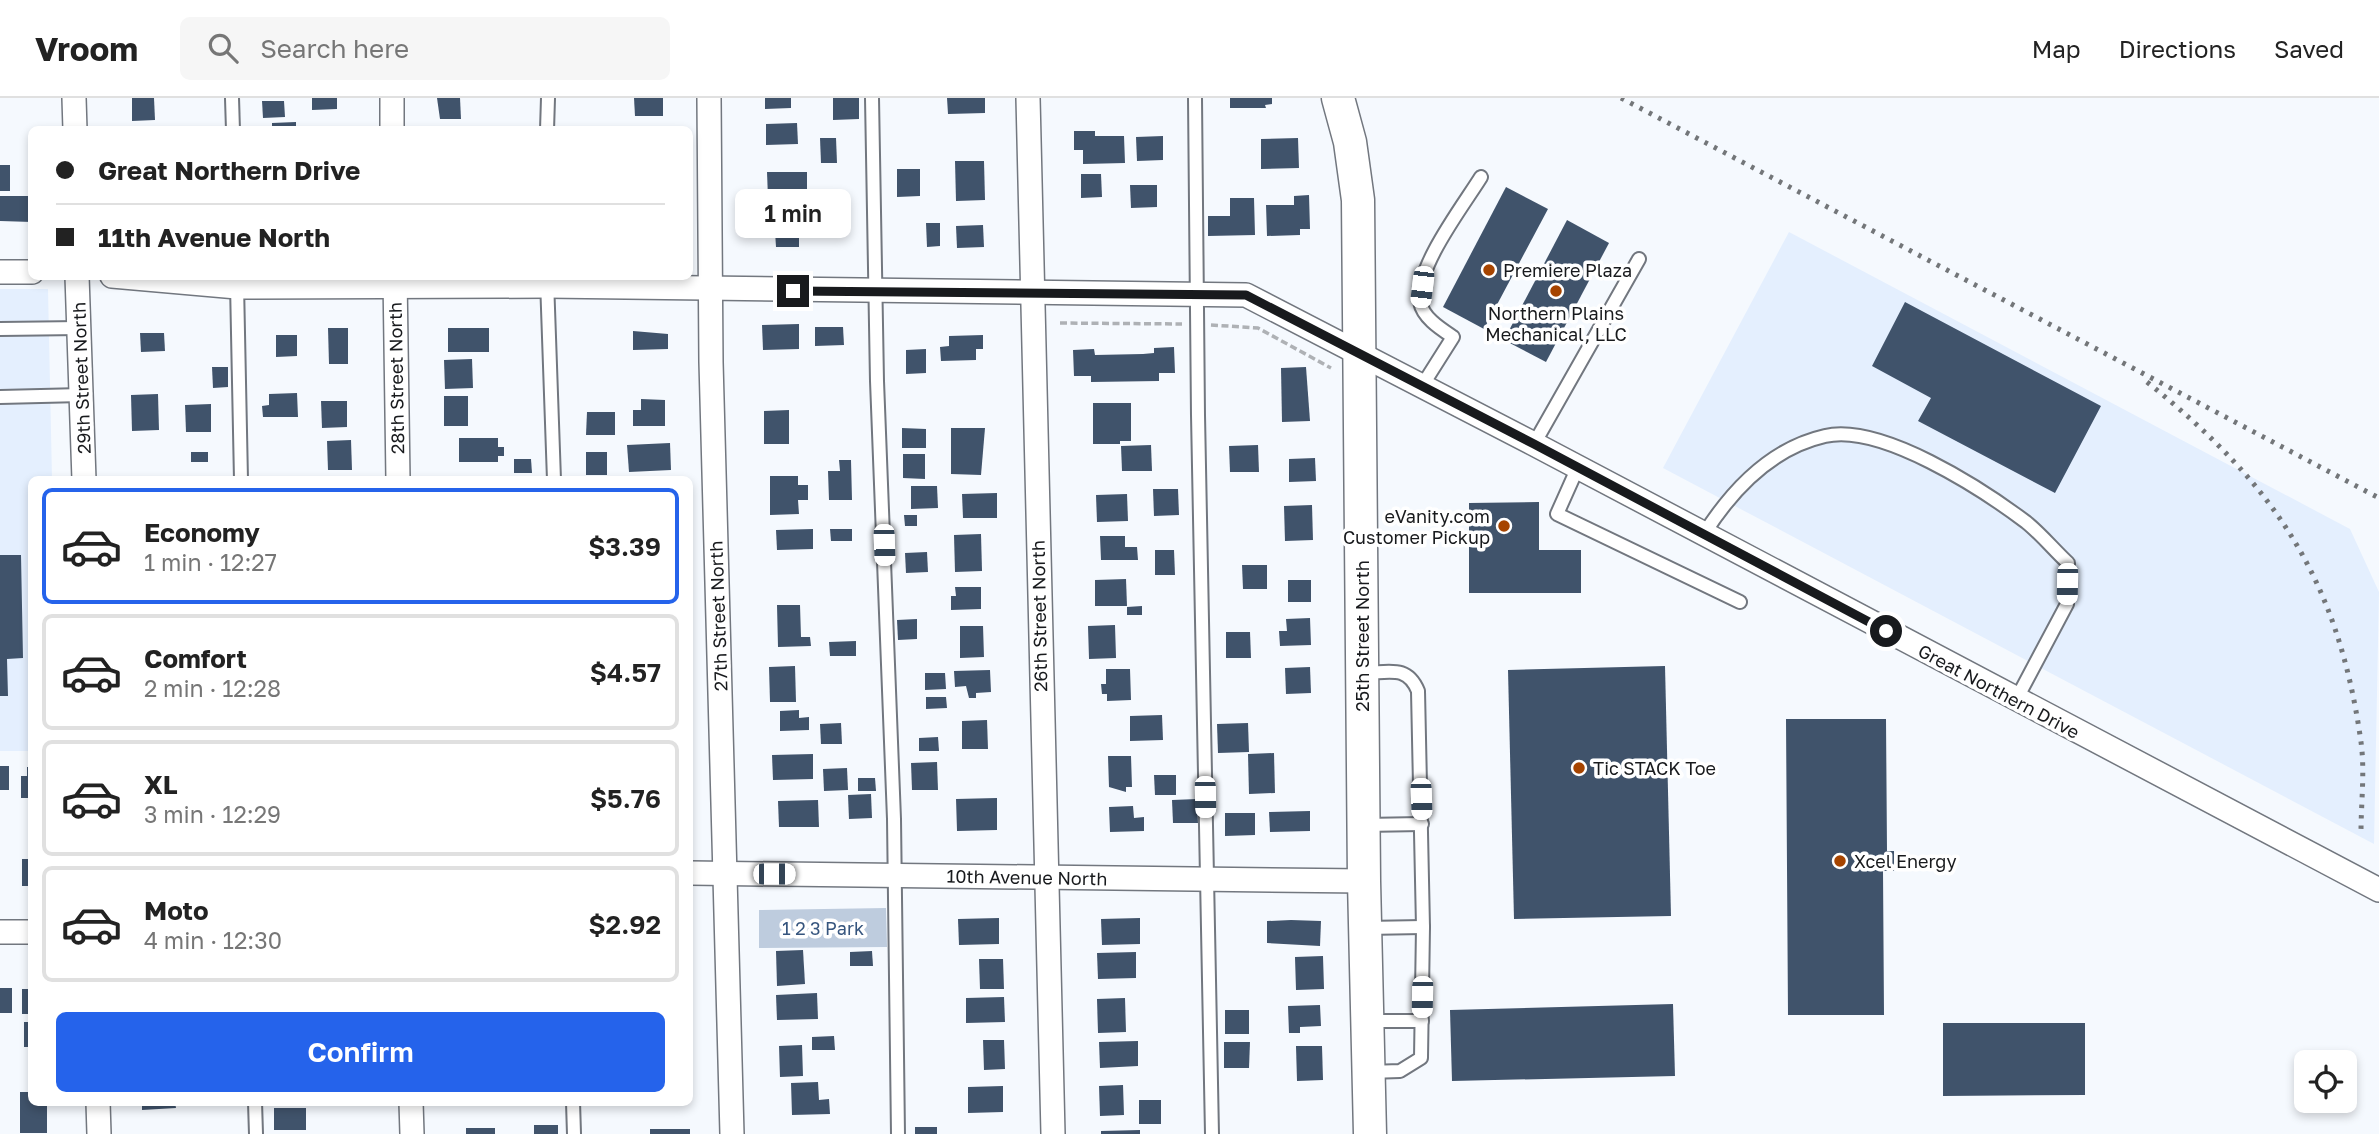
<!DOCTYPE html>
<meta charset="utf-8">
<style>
body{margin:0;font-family:"Golos Text",sans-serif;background:#f6f6f6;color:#222;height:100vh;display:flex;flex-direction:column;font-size:26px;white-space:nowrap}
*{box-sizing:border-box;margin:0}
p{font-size:23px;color:#767676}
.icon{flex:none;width:38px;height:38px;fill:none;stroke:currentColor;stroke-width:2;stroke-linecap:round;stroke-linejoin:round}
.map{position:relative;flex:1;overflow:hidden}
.details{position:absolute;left:28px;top:378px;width:665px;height:630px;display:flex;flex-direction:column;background:#fff;border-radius:10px;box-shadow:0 4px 10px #0003}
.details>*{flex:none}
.banner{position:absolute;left:28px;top:28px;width:665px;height:154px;border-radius:10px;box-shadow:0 4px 10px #0003;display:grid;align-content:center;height:154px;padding:0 28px;background:#fff}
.tools{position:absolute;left:2294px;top:952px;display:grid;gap:14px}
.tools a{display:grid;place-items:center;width:63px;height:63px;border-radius:10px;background:#fff;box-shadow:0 4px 10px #0003;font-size:35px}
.end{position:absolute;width:32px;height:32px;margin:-16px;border:9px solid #181a1d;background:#fff;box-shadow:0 0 0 4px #fff}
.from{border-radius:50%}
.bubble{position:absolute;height:49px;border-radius:10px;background:#fff;box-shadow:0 4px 10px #0003;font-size:23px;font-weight:600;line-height:49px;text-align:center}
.car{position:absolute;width:21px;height:42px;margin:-21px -10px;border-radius:9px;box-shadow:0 0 5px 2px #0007;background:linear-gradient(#fff 24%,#345 0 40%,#fff 0 76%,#345 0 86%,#fff 0)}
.banner b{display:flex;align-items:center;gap:24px;height:66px;font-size:26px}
.banner b+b{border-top:2px solid #e0e0e0}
.banner i{width:18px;height:18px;background:#222}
ul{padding:12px 0 0;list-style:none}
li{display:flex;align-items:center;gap:21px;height:116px;margin:0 14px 10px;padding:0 14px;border:4px solid #e0e0e0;border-radius:10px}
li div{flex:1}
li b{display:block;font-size:26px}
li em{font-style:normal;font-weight:600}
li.on{border-color:#2563eb}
li>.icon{width:63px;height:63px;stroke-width:1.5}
.primary-button{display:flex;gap:14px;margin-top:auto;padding:14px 28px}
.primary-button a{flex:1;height:80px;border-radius:10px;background:#2563eb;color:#fff;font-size:28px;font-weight:600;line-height:80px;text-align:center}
header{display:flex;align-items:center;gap:42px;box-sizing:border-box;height:98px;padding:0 35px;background:#fff;border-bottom:2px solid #e0e0e0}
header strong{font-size:33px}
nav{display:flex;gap:38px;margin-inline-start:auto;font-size:24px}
.search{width:490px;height:63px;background:#f6f6f6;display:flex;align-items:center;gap:18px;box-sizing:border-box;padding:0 24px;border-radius:10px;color:#767676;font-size:26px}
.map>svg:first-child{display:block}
</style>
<header>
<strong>Vroom</strong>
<div class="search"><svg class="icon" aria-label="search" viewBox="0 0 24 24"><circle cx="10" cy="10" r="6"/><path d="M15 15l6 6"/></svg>Search here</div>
<nav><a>Map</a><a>Directions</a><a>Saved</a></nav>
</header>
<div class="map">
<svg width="2379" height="1036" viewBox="0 0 2379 1036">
<rect width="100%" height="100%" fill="#f5f9fe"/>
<g fill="#e4effe">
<path d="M1789 134 2350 431 2379 494 2374 746 1663 370Z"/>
<path d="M0 191H48L52 381 32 382 31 653H0Z"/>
</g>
<path fill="#beccde" d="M886 810 887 849 759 850V812Z"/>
<g fill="#40536b">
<path d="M132 0H154L155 22 132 23Z"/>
<path d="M312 0H337V11L312 12Z"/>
<path d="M437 0H460L461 21H440Z"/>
<path d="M634 0H663V18H635Z"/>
<path d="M765 0H791V10L765 11Z"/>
<path d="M833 0H859V21L833 22Z"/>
<path d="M947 0H985V15L948 16Z"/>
<path d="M1230 0H1272V6L1265 7 1266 10H1230Z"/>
<path d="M262 3H284L285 19 263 20Z"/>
<path d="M296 24V32H272V25Z"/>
<path d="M797 25 798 46 766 47V26Z"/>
<path d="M663 28V32H624V29Z"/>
<path d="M1074 33H1095V38H1124L1125 65 1083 66V52H1074Z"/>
<path d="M1163 38V62L1137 63 1136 39Z"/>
<path d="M820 40H836L837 65H821Z"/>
<path d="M1298 40 1299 70 1261 71V41Z"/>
<path d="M955 63H984L985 102 956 103Z"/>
<rect x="0" y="67" width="10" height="26"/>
<path d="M897 71H920V98L897 99Z"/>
<path d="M767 74H807V99L768 100Z"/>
<path d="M1081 76H1101L1102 99 1081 100Z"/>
<path d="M1130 87H1157V109L1131 110Z"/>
<path d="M1506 89 1548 111 1484 231 1443 209Z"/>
<path d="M1309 97 1310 131H1300V137L1267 138 1266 107H1294V98Z"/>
<path d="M0 98H32V124L0 123Z"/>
<path d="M1230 100H1254L1255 137 1208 138V118H1230Z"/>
<path d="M825 117 826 136 799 137V149H776L775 133H768V120Z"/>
<path d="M1567 122 1609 145 1546 264 1504 242Z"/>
<path d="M926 125H940V148L927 149Z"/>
<path d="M983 127 984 149 957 150 956 128Z"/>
<path d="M1905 204 2101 308 2055 395 1918 323 1931 300 1872 268Z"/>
<path d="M799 226V251L763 252 762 227Z"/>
<path d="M815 229H843L844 247 815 248Z"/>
<path d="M328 230H348V266H329Z"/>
<rect x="448" y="230" width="41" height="24"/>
<path d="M633 233 668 236V251L633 252Z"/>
<path d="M140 235H164L165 253 141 254Z"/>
<path d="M276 237H297V258L276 259Z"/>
<path d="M983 237V251H976V262L941 263 940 249 949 248V238Z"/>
<path d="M1174 249 1175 275H1159V283L1091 284V278H1074L1073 252 1094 251 1095 257 1143 256 1154 255V250Z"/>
<path d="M926 251V275L906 276V252Z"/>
<path d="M472 261 473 290 445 291 444 262Z"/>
<path d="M212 269H228V289L213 290Z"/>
<path d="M1306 269 1310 323 1282 324 1281 270Z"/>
<path d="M297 295 298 319H263L262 308 269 307V296Z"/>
<path d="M158 296 159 332 132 333 131 297Z"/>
<rect x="444" y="298" width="24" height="30"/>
<path d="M641 301 665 302V328H633V312H641Z"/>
<path d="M321 303H347V329L322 330Z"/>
<path d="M1093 305H1131V343H1120V346H1093Z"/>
<path d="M211 306V334H186L185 307Z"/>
<path d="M789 312V346H764V313Z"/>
<path d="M587 314H615V337H586Z"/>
<path d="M902 330 926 331V350H902Z"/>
<path d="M951 330H985L981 377 951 376Z"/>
<path d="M459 340H498V349H504V358H498V364H459Z"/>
<path d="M351 342 352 372H328L327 343Z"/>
<path d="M670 345 671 372 629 374 627 347Z"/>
<path d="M1151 347 1152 373H1122L1121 348Z"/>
<path d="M1258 347 1259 374H1230L1229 348Z"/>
<rect x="191" y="354" width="17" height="10"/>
<rect x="586" y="354" width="21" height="23"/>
<path d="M903 356H925V381L903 380Z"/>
<path d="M1315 360 1316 383 1289 384V361Z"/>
<path d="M514 361H531L532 375H514Z"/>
<path d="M839 362H851L852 402H829L828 373H840Z"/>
<path d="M770 378H798V387H808V402H798L799 416 770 417Z"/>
<path d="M911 388H937L938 410 911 411Z"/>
<path d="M1153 391H1178L1179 417 1154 418Z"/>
<path d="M997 395V420H963L962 396Z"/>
<path d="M1127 396 1128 423 1097 424 1096 397Z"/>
<path d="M1539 404V452H1581V495H1469V405Z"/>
<path d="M1312 407 1313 442 1285 443 1284 408Z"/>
<path d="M904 417H917V428H905Z"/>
<path d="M813 431V451L777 452 776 432Z"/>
<path d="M830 431H852V443H831Z"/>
<path d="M981 436 982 473 955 474 954 437Z"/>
<path d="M1100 438H1125V449H1137L1138 462H1101Z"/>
<path d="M1155 452H1174L1175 477H1155Z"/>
<path d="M927 454 928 474 906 475 905 455Z"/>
<path d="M0 457H21L23 560 7 561 8 598H0Z"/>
<path d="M1242 467H1267V491H1243Z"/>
<path d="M1126 481 1127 508H1095V482Z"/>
<rect x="1288" y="482" width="23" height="22"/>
<path d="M955 489H981V511L951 512V498H956Z"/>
<path d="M777 507H800L801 539H810L811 548 778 549Z"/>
<path d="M1142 508V517H1127V509Z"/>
<path d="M1310 520 1311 547 1280 548 1279 533H1287L1286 521Z"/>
<path d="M917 521V541L898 542 897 522Z"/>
<path d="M1115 527 1116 560 1089 561 1088 528Z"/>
<path d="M960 528H983L984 559 960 560Z"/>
<path d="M1226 534H1250L1251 560H1226Z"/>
<path d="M856 543V558H830L829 544Z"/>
<path d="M795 568 796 604H770L769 569Z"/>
<path d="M1665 568 1671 818 1514 821 1508 572Z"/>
<path d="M1310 569 1311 595 1286 596 1285 570Z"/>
<path d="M1106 571H1130L1131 602 1107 603V596H1102L1101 586H1106Z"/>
<path d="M990 572 991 594 976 595V600H969L966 588 955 589 954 573Z"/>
<path d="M925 575H945L946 591 925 592Z"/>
<path d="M926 599H946L947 610 926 611Z"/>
<path d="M799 612V620L809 619V632L780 633V613Z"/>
<path d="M1162 617 1163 642 1130 643V618Z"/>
<path d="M1786 621H1886L1887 753H1894V773H1883L1884 917H1788Z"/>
<path d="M987 622 988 651H962V623Z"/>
<path d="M841 625 842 646H821L820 626Z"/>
<path d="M1248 625 1249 654 1218 655 1217 626Z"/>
<path d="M938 639 939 653H919V640Z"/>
<path d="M1274 655 1275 695 1249 696 1248 656Z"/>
<path d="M813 656V681L773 682 772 657Z"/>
<path d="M1108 658H1131L1132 689H1126V694L1109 689Z"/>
<path d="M937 664 938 692H912L911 665Z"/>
<rect x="0" y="668" width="9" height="24"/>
<path d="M27 669H32V700H21V678H27Z"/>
<path d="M847 670 848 692 824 693 823 671Z"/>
<path d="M1154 677H1176V697H1155Z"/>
<path d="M858 680H875L876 693H858Z"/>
<path d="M871 696 872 720 849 721 848 697Z"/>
<path d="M997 700V732L957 733 956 701Z"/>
<path d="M1197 701 1198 725H1173L1172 702Z"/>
<path d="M818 702 819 729H779L778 703Z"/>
<path d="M1133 708 1134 720 1144 719V733L1110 734 1109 709Z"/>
<path d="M1310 713V733L1270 734 1269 714Z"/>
<path d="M1225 715H1255V737L1225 738Z"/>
<rect x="22" y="761" width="10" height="27"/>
<path d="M999 820V846L959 847 958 821Z"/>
<path d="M1140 820V846L1102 847 1101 821Z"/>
<path d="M1291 822 1321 823 1320 848 1267 845V823Z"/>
<path d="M803 852 805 886 777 888 776 853Z"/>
<path d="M872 853 873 868H850V854Z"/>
<path d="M1136 854V880L1098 881 1097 855Z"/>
<path d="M1323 858 1324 891 1296 892 1295 859Z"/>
<path d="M979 861H1003L1004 891H980Z"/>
<rect x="0" y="890" width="12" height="25"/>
<rect x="22" y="891" width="10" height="25"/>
<path d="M817 895 818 921 777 922 776 897Z"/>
<path d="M1004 899 1005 924 966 925V900Z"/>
<path d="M1125 900 1126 934 1098 935 1097 901Z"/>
<path d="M1673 906 1675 978 1452 983 1450 912Z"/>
<path d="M1320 907 1321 928 1300 929V935H1289L1288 908Z"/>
<rect x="1225" y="912" width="24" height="24"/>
<rect x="24" y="924" width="8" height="25"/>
<path d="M1943 925H2085V997L1943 998Z"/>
<path d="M834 938 835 952H812V939Z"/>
<path d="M983 942H1004L1005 971 984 972Z"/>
<path d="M1138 943V968L1100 970 1099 944Z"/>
<path d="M1224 944H1250L1249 970H1224Z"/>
<path d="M802 947 803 978 780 979 779 948Z"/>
<path d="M1296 948H1322L1323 982 1297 983Z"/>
<path d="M818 984 819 1002 829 1001 830 1016 792 1017 791 985Z"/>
<path d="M1123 987 1124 1017 1100 1018 1099 988Z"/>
<path d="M1003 988V1014L968 1015V989Z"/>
<path d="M20 994H32V1004H47V1035H20Z"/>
<rect x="1139" y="1002" width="22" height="24"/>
<path d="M142 1004H175L176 1010 142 1012Z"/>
<rect x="274" y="1010" width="32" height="22"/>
<rect x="534" y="1027" width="24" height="9"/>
<rect x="915" y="1029" width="22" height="7"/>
<rect x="466" y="1030" width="29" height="6"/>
<rect x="650" y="1031" width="40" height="5"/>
<path d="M1140 1032V1036H1101V1033Z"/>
</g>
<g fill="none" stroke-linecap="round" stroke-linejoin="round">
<g stroke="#72777f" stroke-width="16">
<g id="lane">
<path d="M232 0 233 32"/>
<path d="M872 0 877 283 894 721 898 1036"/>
<path d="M1195 0 1198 317 1212 1036"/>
<path d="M547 32 548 0"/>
<path d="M547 182 554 382"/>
<path d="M237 186 241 382"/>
<path d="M0 231 80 230"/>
<path d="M1422 288 1453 239C1441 231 1423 220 1420 204 1415 170 1463 108 1481 79"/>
<path d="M0 299 82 297"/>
<path d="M1534 346 1639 161"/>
<path d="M1578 369 1557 416 1740 504"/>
<path d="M1704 436C1732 392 1772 350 1825 338 1881 325 1982 391 2026 424 2041 436 2054 452 2068 465L2067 506 2016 602"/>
<path d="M1363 575C1388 575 1407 566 1418 593L1423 829 1421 960 1400 973 1369 974"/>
<path d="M1364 727 1422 726"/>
<path d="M1365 830 1423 829"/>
<path d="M1368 923H1422"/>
<path d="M255 1004 256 1036"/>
<path d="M573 1004 574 1036"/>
</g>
</g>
<g stroke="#72777f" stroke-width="26">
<g id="street">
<path d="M74 0 75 32"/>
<path d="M392 0V32"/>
<path d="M709 0 711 264 732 1036"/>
<path d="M1028 0 1053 1036"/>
<path d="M0 174H32"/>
<path d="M77 178 84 382"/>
<path d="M112 178 237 189 547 188 1246 197 1534 346 2379 792"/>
<path d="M395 178 398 382"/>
<path d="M690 775 1364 783"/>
<path d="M0 834H32"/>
<path d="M98 1004 99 1036"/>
<path d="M411 1004 412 1036"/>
</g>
</g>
<g stroke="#72777f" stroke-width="35">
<path id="secondary" d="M1338 0 1350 44 1358 102 1364 783 1370 1036"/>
</g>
<g stroke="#aeb1b5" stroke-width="3.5" stroke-dasharray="7 3.5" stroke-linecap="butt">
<path d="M1060 225 1182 226"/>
<path d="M1211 227 1258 230 1331 270"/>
</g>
<use href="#lane" stroke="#fff" stroke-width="12"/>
<use href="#street" stroke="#fff" stroke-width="23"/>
<use href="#secondary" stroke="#fff" stroke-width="32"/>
<g stroke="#737679" stroke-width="5" stroke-dasharray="3.5 7" stroke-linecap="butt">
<path d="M1621 0 2379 400"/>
<path d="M2147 284C2274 386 2338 480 2361 644 2365 673 2361 705 2361 734"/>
</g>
</g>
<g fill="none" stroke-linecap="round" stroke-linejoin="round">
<path stroke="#181a1d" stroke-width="9" d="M793 193 1246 197 1534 346 1886 533"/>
</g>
<g fill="#a64400" stroke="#fff" stroke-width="2.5">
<circle cx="1489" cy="172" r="7"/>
<circle cx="1556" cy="193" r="7"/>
<circle cx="1504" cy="428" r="7"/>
<circle cx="1579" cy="670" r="7"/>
<circle cx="1840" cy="763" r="7"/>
</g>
<g text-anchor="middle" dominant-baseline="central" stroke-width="7" stroke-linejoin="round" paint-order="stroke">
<g font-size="18" fill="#181a1d" stroke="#fff" text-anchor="start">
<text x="1503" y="172">Premiere Plaza</text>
<text x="1556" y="215" text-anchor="middle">Northern Plains<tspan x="1556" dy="21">Mechanical, LLC</tspan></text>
<text x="1490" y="418" text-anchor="end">eVanity.com<tspan x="1490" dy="21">Customer Pickup</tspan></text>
<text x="1593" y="670">Tic STACK Toe</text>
<text x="1854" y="763">Xcel Energy</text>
</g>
<g font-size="18" fill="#181a1d" stroke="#fff">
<text transform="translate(81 280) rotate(-92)">29th Street North</text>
<text transform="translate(396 280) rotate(-91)">28th Street North</text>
<text transform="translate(718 518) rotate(-92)">27th Street North</text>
<text transform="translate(1039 518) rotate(-91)">26th Street North</text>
<text transform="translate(1362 538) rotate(-90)">25th Street North</text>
<text transform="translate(1999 593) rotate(28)">Great Northern Drive</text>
<text transform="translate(1027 779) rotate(1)">10th Avenue North</text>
</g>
<g font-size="18" fill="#36557e" stroke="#fff">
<text x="823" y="830">1 2 3 Park</text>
</g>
</g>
</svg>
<div class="tools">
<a><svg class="icon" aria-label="locate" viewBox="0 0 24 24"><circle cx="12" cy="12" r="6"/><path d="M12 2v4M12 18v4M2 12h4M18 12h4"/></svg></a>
</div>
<i class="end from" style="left:1886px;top:533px"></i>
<i class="end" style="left:793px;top:193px"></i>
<div class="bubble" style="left:735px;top:91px;width:116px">1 min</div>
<i class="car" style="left:1422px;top:189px;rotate:187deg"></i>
<i class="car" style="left:884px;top:447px;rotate:178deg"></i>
<i class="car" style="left:2067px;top:486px;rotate:181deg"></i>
<i class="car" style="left:1205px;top:699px;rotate:179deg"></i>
<i class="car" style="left:1421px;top:701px;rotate:178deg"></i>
<i class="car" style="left:774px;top:776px;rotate:90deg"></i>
<i class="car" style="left:1422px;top:899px;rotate:181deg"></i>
<div class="banner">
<b><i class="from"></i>Great Northern Drive</b>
<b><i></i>11th Avenue North</b>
</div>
<section class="details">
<ul>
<li class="on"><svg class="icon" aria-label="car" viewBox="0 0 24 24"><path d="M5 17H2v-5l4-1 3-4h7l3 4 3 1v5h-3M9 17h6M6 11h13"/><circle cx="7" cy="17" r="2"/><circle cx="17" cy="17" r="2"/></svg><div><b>Economy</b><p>1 min · 12:27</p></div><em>$3.39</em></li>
<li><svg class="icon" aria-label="car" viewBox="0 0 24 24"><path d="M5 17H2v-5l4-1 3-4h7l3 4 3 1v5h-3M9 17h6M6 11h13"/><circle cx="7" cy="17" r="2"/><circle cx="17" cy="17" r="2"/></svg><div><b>Comfort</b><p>2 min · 12:28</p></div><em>$4.57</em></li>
<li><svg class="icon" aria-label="car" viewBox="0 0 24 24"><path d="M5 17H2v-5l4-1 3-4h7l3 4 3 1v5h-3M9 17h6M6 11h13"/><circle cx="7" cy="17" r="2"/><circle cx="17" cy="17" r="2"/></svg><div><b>XL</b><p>3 min · 12:29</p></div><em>$5.76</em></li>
<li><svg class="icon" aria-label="car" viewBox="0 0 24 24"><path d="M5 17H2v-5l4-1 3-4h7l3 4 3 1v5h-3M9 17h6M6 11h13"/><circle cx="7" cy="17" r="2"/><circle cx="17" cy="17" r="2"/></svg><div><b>Moto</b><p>4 min · 12:30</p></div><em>$2.92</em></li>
</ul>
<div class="primary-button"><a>Confirm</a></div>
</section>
</div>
